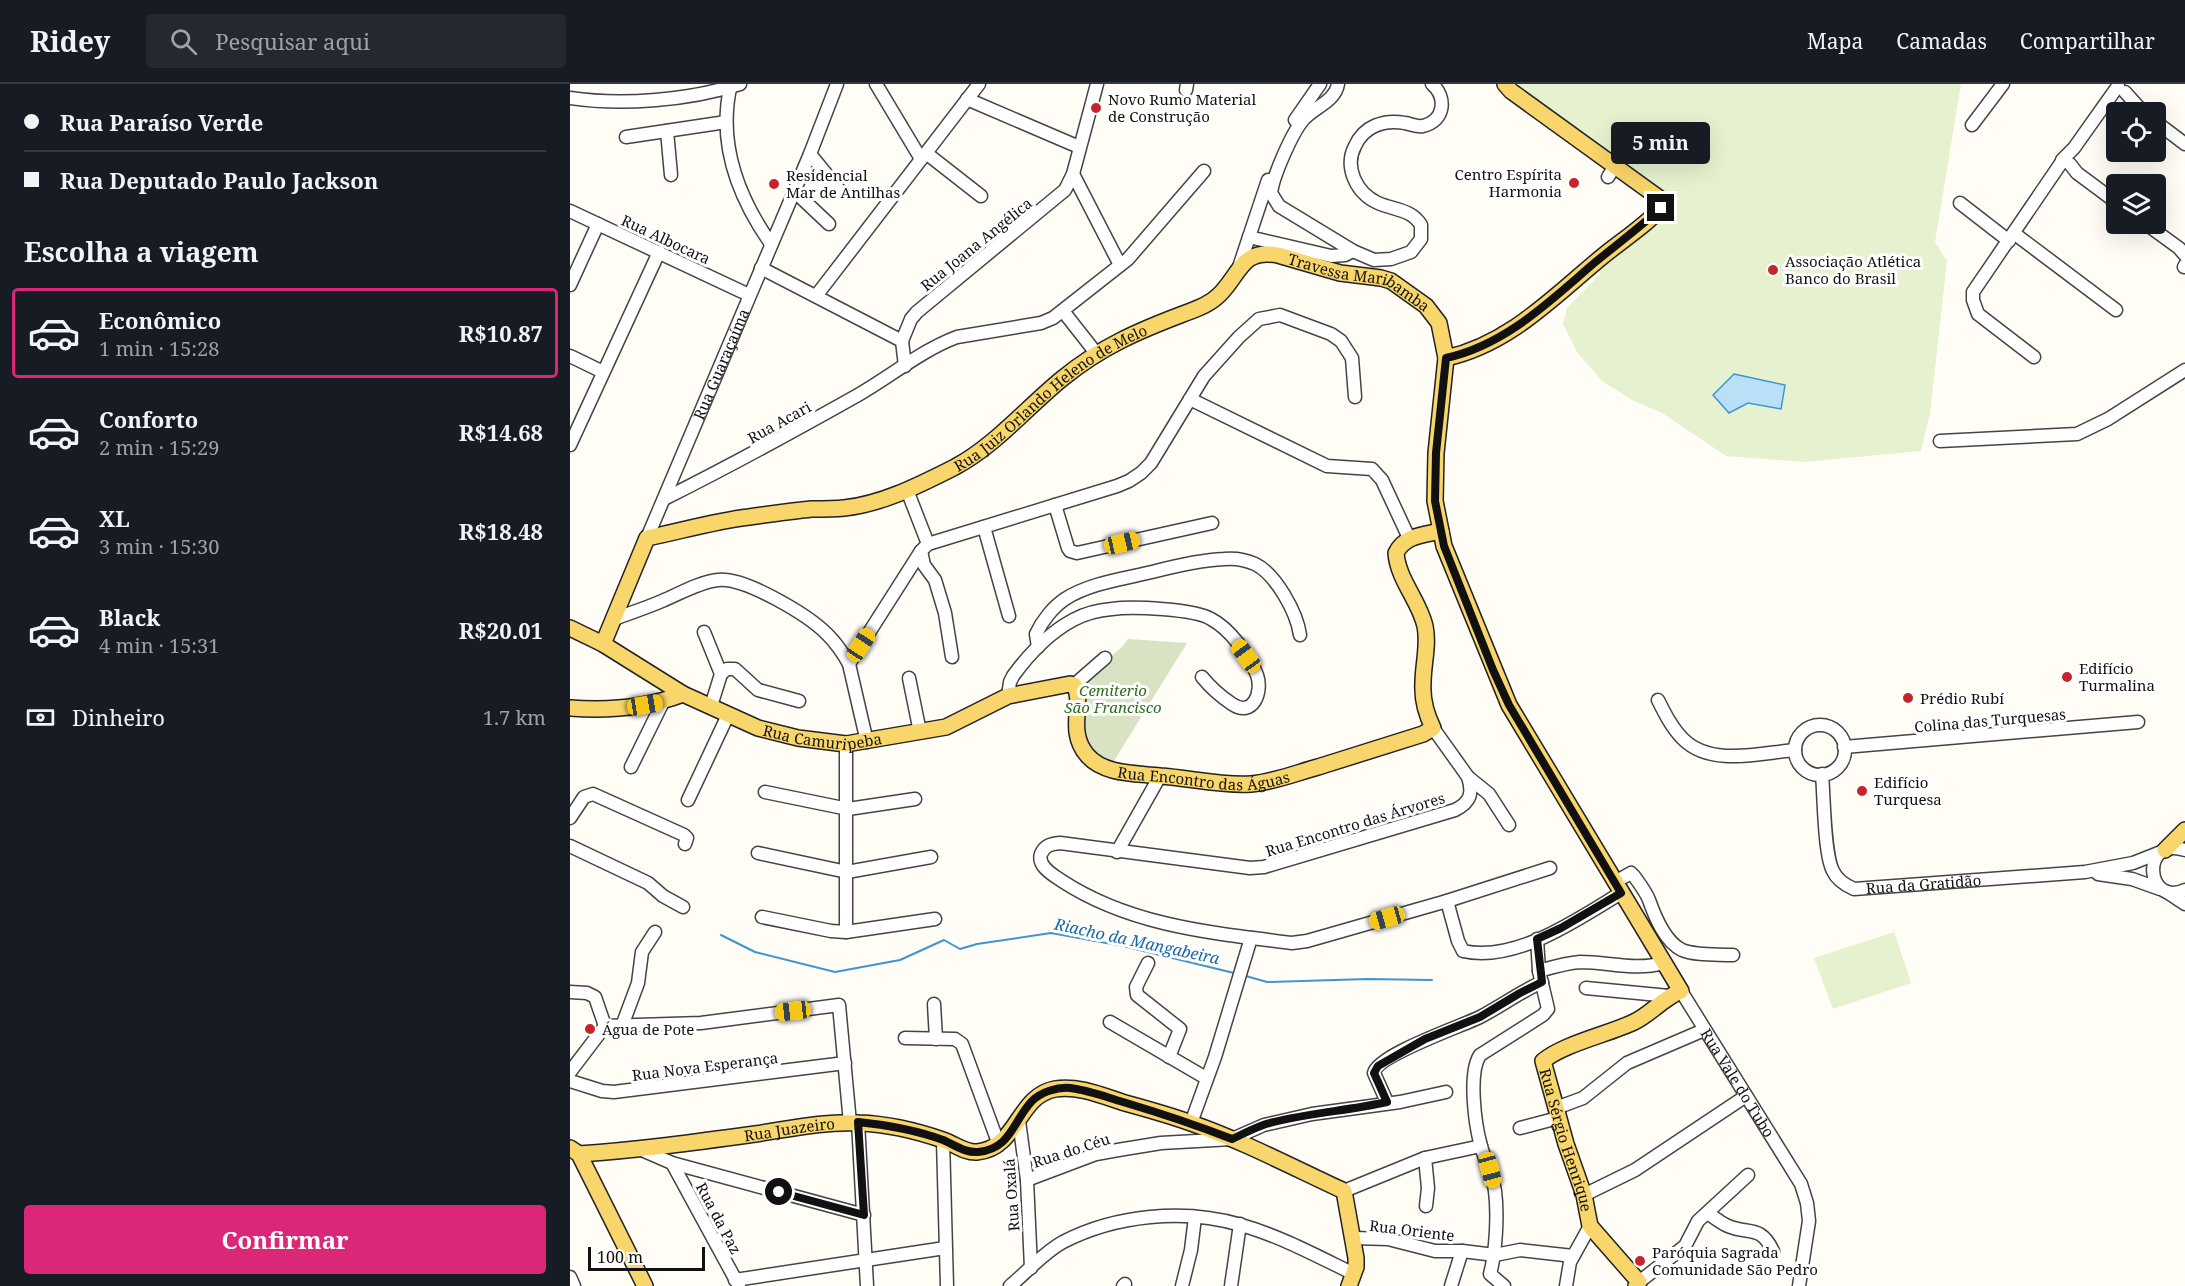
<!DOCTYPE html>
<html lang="pt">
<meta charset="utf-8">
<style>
body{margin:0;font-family:"Noto Serif",serif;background:#242831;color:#f1f3f6;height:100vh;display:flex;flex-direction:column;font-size:22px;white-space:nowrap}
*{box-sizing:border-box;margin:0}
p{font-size:20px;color:#9ea1a6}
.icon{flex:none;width:33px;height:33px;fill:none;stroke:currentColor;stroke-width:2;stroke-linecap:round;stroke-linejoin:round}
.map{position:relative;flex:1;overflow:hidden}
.panel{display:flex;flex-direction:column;background:#171b24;width:570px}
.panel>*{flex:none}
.top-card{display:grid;align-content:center;height:132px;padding:0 24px;background:#171b24}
.buttons{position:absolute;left:1536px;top:18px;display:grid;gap:12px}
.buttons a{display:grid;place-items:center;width:60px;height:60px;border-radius:6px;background:#171b24;box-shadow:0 6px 24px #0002;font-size:30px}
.scale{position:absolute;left:18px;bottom:15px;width:117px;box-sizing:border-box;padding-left:6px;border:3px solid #111;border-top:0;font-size:16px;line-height:21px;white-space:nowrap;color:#111;-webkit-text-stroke:4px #fff;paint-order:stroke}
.end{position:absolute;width:27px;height:27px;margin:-14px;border:8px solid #111;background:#fff;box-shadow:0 0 0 3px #fff}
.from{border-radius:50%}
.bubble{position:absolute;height:42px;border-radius:6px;background:#171b24;box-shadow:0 6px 24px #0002;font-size:20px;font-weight:700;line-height:42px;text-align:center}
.car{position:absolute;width:18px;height:36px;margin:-18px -9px;border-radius:8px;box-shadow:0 0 4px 2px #0007;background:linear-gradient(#f5c518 24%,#345 0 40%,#f5c518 0 76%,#345 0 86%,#f5c518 0)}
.top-card b{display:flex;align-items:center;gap:21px;height:57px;font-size:22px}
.top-card b+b{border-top:2px solid #363941}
.top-card i{width:15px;height:15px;background:#f1f3f6}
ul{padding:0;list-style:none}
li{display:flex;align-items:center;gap:18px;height:90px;margin:0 12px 9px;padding:0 12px;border:3px solid transparent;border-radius:6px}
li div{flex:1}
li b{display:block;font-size:22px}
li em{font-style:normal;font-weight:700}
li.on{border-color:#db2777}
li>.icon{width:54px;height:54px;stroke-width:1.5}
h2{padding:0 24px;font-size:27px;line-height:72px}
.pay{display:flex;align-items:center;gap:15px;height:66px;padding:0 24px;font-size:22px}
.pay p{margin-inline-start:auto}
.cta{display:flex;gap:12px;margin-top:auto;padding:12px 24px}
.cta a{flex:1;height:69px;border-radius:6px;background:#db2777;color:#fff;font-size:24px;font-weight:700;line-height:69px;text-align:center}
header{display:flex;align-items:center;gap:36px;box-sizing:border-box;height:84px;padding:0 30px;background:#171b24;border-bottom:2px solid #363941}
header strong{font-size:28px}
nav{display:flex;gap:33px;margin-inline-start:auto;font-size:21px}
.search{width:420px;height:54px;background:#242831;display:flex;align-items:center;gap:15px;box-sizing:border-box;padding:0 21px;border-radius:6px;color:#9ea1a6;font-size:22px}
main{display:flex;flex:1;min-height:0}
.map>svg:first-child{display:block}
</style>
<header>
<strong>Ridey</strong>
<div class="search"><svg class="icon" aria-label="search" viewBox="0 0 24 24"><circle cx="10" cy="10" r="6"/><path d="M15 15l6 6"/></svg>Pesquisar aqui</div>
<nav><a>Mapa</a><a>Camadas</a><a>Compartilhar</a></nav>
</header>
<main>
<section class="panel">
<div class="top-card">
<b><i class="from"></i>Rua Paraíso Verde</b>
<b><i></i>Rua Deputado Paulo Jackson</b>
</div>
<h2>Escolha a viagem</h2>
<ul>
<li class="on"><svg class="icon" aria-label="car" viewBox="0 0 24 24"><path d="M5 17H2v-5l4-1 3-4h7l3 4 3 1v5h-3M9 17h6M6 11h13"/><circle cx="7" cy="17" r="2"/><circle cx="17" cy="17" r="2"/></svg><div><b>Econômico</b><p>1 min · 15:28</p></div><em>R$10.87</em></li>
<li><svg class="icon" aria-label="car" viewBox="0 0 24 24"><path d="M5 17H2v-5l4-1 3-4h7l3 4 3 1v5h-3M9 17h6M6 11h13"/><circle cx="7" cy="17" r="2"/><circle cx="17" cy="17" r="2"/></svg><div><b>Conforto</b><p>2 min · 15:29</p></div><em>R$14.68</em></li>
<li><svg class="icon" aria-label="car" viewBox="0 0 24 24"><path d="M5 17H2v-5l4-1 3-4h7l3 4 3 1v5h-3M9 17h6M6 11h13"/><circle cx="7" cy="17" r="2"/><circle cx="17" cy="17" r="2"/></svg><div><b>XL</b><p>3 min · 15:30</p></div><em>R$18.48</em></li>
<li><svg class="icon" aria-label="car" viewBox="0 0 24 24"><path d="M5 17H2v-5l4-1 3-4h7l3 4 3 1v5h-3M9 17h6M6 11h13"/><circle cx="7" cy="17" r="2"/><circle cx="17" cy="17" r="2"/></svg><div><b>Black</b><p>4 min · 15:31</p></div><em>R$20.01</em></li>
</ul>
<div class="pay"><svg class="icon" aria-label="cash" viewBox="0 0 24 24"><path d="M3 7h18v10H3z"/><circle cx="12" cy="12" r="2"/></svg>Dinheiro<p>1.7 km</p></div>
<div class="cta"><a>Confirmar</a></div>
</section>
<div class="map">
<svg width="1615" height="1202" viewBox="0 0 1615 1202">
<rect width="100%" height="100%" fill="#fffdf5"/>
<path fill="#d9e3c4" d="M558 555 617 559 542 680 520 670 512 658 511 598 553 562Z"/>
<g fill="#e6f2cf">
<path d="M940 0H1391L1365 158 1377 177 1360 330 1351 367 1234 378 1156 372 1092 329 1062 316 1032 297 1007 268 993 240 997 224 1030 190 1029 182 1100 131 1109 114 1095 111Z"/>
<path d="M1324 848 1341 899 1263 925 1244 874Z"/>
</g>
<path fill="#b9e0f7" stroke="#3f96cf" stroke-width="1.5" d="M1164 290 1215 301 1211 325 1178 319 1159 329 1143 311Z"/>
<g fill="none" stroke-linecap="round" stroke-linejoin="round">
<g stroke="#3f96cf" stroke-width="2">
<path d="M151 851 185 868 265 888 330 876 374 856 390 865 407 860 481 849 553 862 664 889"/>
<path d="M676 892 697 898 797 895 862 896"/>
</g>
<g stroke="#444" stroke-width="15">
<g id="minor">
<path d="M161 0C147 58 168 113 201 160"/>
<path d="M306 0 351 75"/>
<path d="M768 0C765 18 744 23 733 36 722 49 703 92 701 109L709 122 783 167 804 176 821 175 841 168 851 155V141C841 125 824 126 808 119 786 109 774 83 785 62 794 42 814 35 835 39 841 40 846 43 853 42 875 37 877 13 862 0"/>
<path d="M616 6 617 0"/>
<path d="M1555 8 1573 28"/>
<path d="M0 14C52 22 120 16 170 0"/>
<path d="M397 15 509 63"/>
<path d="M725 36 750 0"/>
<path d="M1586 38 1615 60"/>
<path d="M1402 41 1433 0"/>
<path d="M97 47 101 91"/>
<path d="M56 53 156 38"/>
<path d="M356 69 411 112"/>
<path d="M240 70 271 108"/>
<path d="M1492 76 1504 64 1548 2"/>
<path d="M1500 80 1507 89 1546 118"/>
<path d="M503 90 550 181"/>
<path d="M1038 93 1045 82"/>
<path d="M224 107 259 140"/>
<path d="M1390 119 1439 157"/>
<path d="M0 127 179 211"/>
<path d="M1576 140 1609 164 1615 171"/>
<path d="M1445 150 1546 226"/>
<path d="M679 153 761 172 775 171 783 167"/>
<path d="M669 183 698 96"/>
<path d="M1614 183 1615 181"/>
<path d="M191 184 332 257 335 282"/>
<path d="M0 201 28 140"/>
<path d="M246 212 409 0"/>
<path d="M493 227 526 269"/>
<path d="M332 257 341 235 347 228 495 106 503 90 527 0"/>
<path d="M0 272 33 288"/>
<path d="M1464 273 1408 230 1403 216V208L1491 79"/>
<path d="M620 315 757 382 802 385 812 396 839 454"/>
<path d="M1370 357 1507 350 1538 335 1615 286"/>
<path d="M0 361 89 168"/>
<path d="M337 406 358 460"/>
<path d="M94 415C160 382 224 347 288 311 321 292 352 266 387 253L471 239 483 234 558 175 634 87"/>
<path d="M485 421 498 464 500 467 507 469 642 439"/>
<path d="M414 443 439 532"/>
<path id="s1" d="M77 454 240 70 267 0"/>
<path d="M351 467 354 481 365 496 375 529 382 573"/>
<path d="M44 535C60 529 76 524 92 517 109 510 129 498 148 496 175 493 238 531 257 550 266 559 273 569 279 580"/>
<path d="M134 548 151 590 141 622"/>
<path d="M468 563 466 550C472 537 483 523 495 515 520 499 553 495 582 488 605 482 630 476 654 475 664 474 676 476 685 480 706 490 727 529 730 551"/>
<path d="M151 590 157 585H165L188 606 229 617"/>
<path d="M339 594 350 648"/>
<path d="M504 601 535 574"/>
<path d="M438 612 440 598 443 592C459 570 479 549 503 536 514 530 529 526 542 525 562 522 625 525 641 535 660 545 679 571 687 591 693 608 683 634 662 620 650 612 641 604 632 593"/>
<path d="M1088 616C1095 630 1102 644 1113 655 1141 683 1190 669 1225 666"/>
<circle cx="1250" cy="666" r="25"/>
<path d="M863 644 898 693 919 710 939 741"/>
<path d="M297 658 279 580 351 467 358 460 547 402 559 397 571 389 581 379 634 292 669 253 689 235 710 231 761 250 771 257 782 274 785 313"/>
<path d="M276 660V848"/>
<path d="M1274 663 1568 638"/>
<path d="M61 683 93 618"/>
<path id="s2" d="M1252 690C1254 713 1254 770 1263 787 1267 796 1275 801 1284 805L1515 788 1563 779 1591 768"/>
<path d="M898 693C903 709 901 718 885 726L694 783 680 784 490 759C481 760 475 761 471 770 467 782 483 791 492 797 561 842 642 849 722 859L737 857 877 817 980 784"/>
<path d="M195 708 278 725 345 715"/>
<path d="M118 716 158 631"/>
<path d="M0 734 14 713 23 710 114 751 117 754 115 760"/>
<path d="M0 762 78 799 93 812 113 823"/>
<path d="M1615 766C1570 751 1575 824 1615 806"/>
<path d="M547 768 590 692"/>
<path d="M188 769 277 788 361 773"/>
<path d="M1528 790 1562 795 1590 805"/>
<path d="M1045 798 1061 789 1064 792C1069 799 1076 808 1079 816 1085 833 1095 858 1112 866 1127 872 1147 870 1163 871"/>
<path d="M1597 808 1615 820"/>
<path d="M877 817 888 857 893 867C946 879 1008 835 1051 809"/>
<path d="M192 833 261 847 276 848 365 835"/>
<path d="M578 879 566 903 567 911 610 945 599 973"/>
<path d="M969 887C983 883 996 879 1010 878 1040 878 1064 887 1094 879"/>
<path d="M1016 904 1099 912"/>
<path id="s3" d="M1111 907 1231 1100 1237 1119 1239 1137 1229 1202"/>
<path d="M0 908 17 909 25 913 35 942 131 939 269 921 280 1039"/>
<path d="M364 920 366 955"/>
<path d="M540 938 636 994"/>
<path d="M52 942 68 899 72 868 85 848"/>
<path d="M335 954 385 955 392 960 429 1061"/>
<path d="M0 988 35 942"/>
<path d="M0 997 32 1007 44 1008 275 979"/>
<path d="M817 1018 804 989C807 971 892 942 910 933 931 922 950 908 972 898"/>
<path d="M986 1024 1013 1014 1057 979 1134 946"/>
<path d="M449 1037 457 1096 461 1184"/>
<path d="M288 1038 297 1202"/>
<path d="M621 1039 645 973 681 854"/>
<path d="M950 1044 988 1034"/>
<path d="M373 1056 377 1202"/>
<path d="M72 1066 102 1079 294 1131"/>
<path d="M855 1074 858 1104 856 1122"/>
<path d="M102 1079 169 1202"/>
<path d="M457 1096 526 1070 548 1066 591 1059 662 1055 694 1041 742 1030 830 1018 876 1008"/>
<path d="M774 1107 855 1074 911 1062"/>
<path d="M1014 1111 1065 1086 1176 1012"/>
<path d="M1137 1129C1144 1133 1151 1139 1158 1142 1179 1151 1190 1140 1203 1167"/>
<path d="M783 1154 818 1155 865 1167H892L925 1171 950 1166 1003 1172"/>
<path d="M0 1193 4 1202"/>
<path d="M165 1196 375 1164"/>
<path d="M1069 1198 1115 1162 1128 1137 1178 1091"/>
<path d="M440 1202C457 1188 473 1169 493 1158 545 1131 614 1124 671 1141 710 1152 747 1172 784 1190"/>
<path d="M553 1202 555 1200"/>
<path d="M612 1202 621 1166 625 1133"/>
<path d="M661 1202 670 1140"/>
<path d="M881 1202 892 1167"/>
<path d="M934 1202 920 1190C926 1168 928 1130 925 1107 923 1091 915 1077 911 1062 905 1041 898 989 910 971L973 931 978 925 969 887 967 855"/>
<path d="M996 1202 1000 1178 1020 1142"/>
</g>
</g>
<g stroke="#222" stroke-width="18">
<g id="major">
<path d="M876 274C940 260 984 212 1033 172 1054 155 1079 139 1096 119L941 7 935 0"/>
<path id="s4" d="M0 544 33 560 113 610 188 644 228 654 276 660 376 643 438 612 500 600 504 601C515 619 496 646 517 671 534 691 566 689 590 692 620 694 651 702 681 700 704 698 726 689 748 683 783 672 818 661 853 650L863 644C856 630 852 615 853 599 853 580 859 561 855 542 849 516 828 496 826 469 835 451 854 451 871 447"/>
<path id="s5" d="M33 560 77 454C111 447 145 437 179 433 200 430 221 427 242 425 253 425 264 425 274 424 313 420 351 400 385 383 426 361 457 323 493 294 531 263 568 247 613 230 626 225 639 221 649 211 670 191 671 164 708 171L770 189 811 194 821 197 856 222 869 239 876 274 866 369 865 417 874 462 939 621 1111 907C1093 914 1081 930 1064 938 1039 950 993 960 973 977L996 1060 1014 1111 1020 1142 1069 1198 1066 1202"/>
<path d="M0 624C39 627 76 624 113 610"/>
<path d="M1595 766 1615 746"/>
<path d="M0 1064 9 1070 75 1202"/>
<path id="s6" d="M9 1070C69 1066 127 1058 185 1050 219 1045 255 1037 289 1039 317 1040 347 1047 373 1056 385 1060 395 1069 407 1068 448 1064 447 1012 485 1005 508 1001 533 1012 555 1019 577 1025 599 1031 621 1039 673 1057 724 1084 774 1107L786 1174V1183L779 1202"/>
</g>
</g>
<use href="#minor" stroke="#fff" stroke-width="12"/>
<use href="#major" stroke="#f9d66b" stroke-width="15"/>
</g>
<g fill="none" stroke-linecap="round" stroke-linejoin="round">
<path stroke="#111" stroke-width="8" d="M209 1108 294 1131 288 1038C317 1041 346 1046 373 1056 385 1061 395 1069 408 1068 441 1065 443 1037 462 1017 471 1008 487 1003 500 1004 518 1006 536 1013 553 1018 590 1029 626 1041 662 1055 673 1050 684 1044 696 1040 736 1029 777 1027 817 1018L804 989 808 982 855 955 910 933 950 909 972 898 967 855 991 844 1051 809 939 621 923 586 874 462 865 417 866 369 876 274C935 261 979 218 1023 180 1046 161 1069 144 1091 124"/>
</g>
<g fill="#c4262e" stroke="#fff" stroke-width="2">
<circle cx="526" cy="24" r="6"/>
<circle cx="1004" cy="99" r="6"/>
<circle cx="204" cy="100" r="6"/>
<circle cx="1203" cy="186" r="6"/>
<circle cx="1497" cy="593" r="6"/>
<circle cx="1338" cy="614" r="6"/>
<circle cx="1292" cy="707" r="6"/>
<circle cx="20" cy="945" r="6"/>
<circle cx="1070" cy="1177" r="6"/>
</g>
<g text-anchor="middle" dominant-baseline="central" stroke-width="6" stroke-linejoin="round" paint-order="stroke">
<g font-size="15" fill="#111" stroke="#fff" text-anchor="start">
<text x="538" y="15">Novo Rumo Material<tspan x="538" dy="17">de Construção</tspan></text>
<text x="992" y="90" text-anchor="end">Centro Espírita<tspan x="992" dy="17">Harmonia</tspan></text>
<text x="216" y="91">Residencial<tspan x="216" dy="17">Mar de Antilhas</tspan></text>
<text x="1215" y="177">Associação Atlética<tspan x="1215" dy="17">Banco do Brasil</tspan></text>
<text x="1509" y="584">Edifício<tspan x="1509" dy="17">Turmalina</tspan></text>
<text x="1350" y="614">Prédio Rubí</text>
<text x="1304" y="698">Edifício<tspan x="1304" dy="17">Turquesa</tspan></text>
<text x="32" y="945">Água de Pote</text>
<text x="1082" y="1168">Paróquia Sagrada<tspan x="1082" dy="17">Comunidade São Pedro</tspan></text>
</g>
<g font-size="15" fill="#111" stroke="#fff">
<text transform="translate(96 155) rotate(25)">Rua Albocara</text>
<text transform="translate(406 160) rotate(-39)">Rua Joana Angélica</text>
<text stroke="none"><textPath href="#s5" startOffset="915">Travessa Maribamba</textPath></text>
<text stroke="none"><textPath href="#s1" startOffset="189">Rua Guaraçaíma</textPath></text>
<text stroke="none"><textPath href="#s5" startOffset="552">Rua Juiz Orlando Heleno de Melo</textPath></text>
<text transform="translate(209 338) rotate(-29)">Rua Acari</text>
<text transform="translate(1420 636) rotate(-5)">Colina das Turquesas</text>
<text stroke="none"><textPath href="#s4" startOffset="279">Rua Camuripeba</textPath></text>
<text stroke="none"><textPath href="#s4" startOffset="736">Rua Encontro das Águas</textPath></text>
<text transform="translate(785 740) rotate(-17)">Rua Encontro das Árvores</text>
<text stroke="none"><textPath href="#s2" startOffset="196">Rua da Gratidão</textPath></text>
<text transform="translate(135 982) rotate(-7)">Rua Nova Esperança</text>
<text stroke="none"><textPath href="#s3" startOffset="108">Rua Vale do Tubo</textPath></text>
<text stroke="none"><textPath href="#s6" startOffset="212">Rua Juazeiro</textPath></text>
<text stroke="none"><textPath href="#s5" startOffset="1978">Rua Sérgio Henrique</textPath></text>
<text transform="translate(501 1066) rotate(-18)">Rua do Céu</text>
<text transform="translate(441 1111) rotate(-94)">Rua Oxalá</text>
<text transform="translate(149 1134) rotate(62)">Rua da Paz</text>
<text transform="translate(842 1146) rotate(7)">Rua Oriente</text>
</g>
<g font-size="15" font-style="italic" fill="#2f6b1f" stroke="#fff">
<text x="543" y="606">Cemiterio<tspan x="543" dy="17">São Francisco</tspan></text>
</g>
<g font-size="16" font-style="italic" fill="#1768a6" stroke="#fff">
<text transform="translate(567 857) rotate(12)">Riacho da Mangabeira</text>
</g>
</g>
</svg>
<div class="buttons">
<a><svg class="icon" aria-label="locate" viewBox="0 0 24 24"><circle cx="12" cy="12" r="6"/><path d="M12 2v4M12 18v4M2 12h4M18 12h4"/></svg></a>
<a><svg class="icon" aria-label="layers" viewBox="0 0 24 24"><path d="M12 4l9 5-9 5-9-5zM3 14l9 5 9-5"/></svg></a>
</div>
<div class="scale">100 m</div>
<i class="end from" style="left:209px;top:1108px"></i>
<i class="end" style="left:1091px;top:124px"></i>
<div class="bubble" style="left:1041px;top:38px;width:99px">5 min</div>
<i class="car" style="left:552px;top:459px;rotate:77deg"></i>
<i class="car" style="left:291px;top:561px;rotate:33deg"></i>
<i class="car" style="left:676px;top:572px;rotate:324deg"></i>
<i class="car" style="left:75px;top:621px;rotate:81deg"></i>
<i class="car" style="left:817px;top:834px;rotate:254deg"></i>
<i class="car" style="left:223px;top:927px;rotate:263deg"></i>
<i class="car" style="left:920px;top:1086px;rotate:165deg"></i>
</div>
</main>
